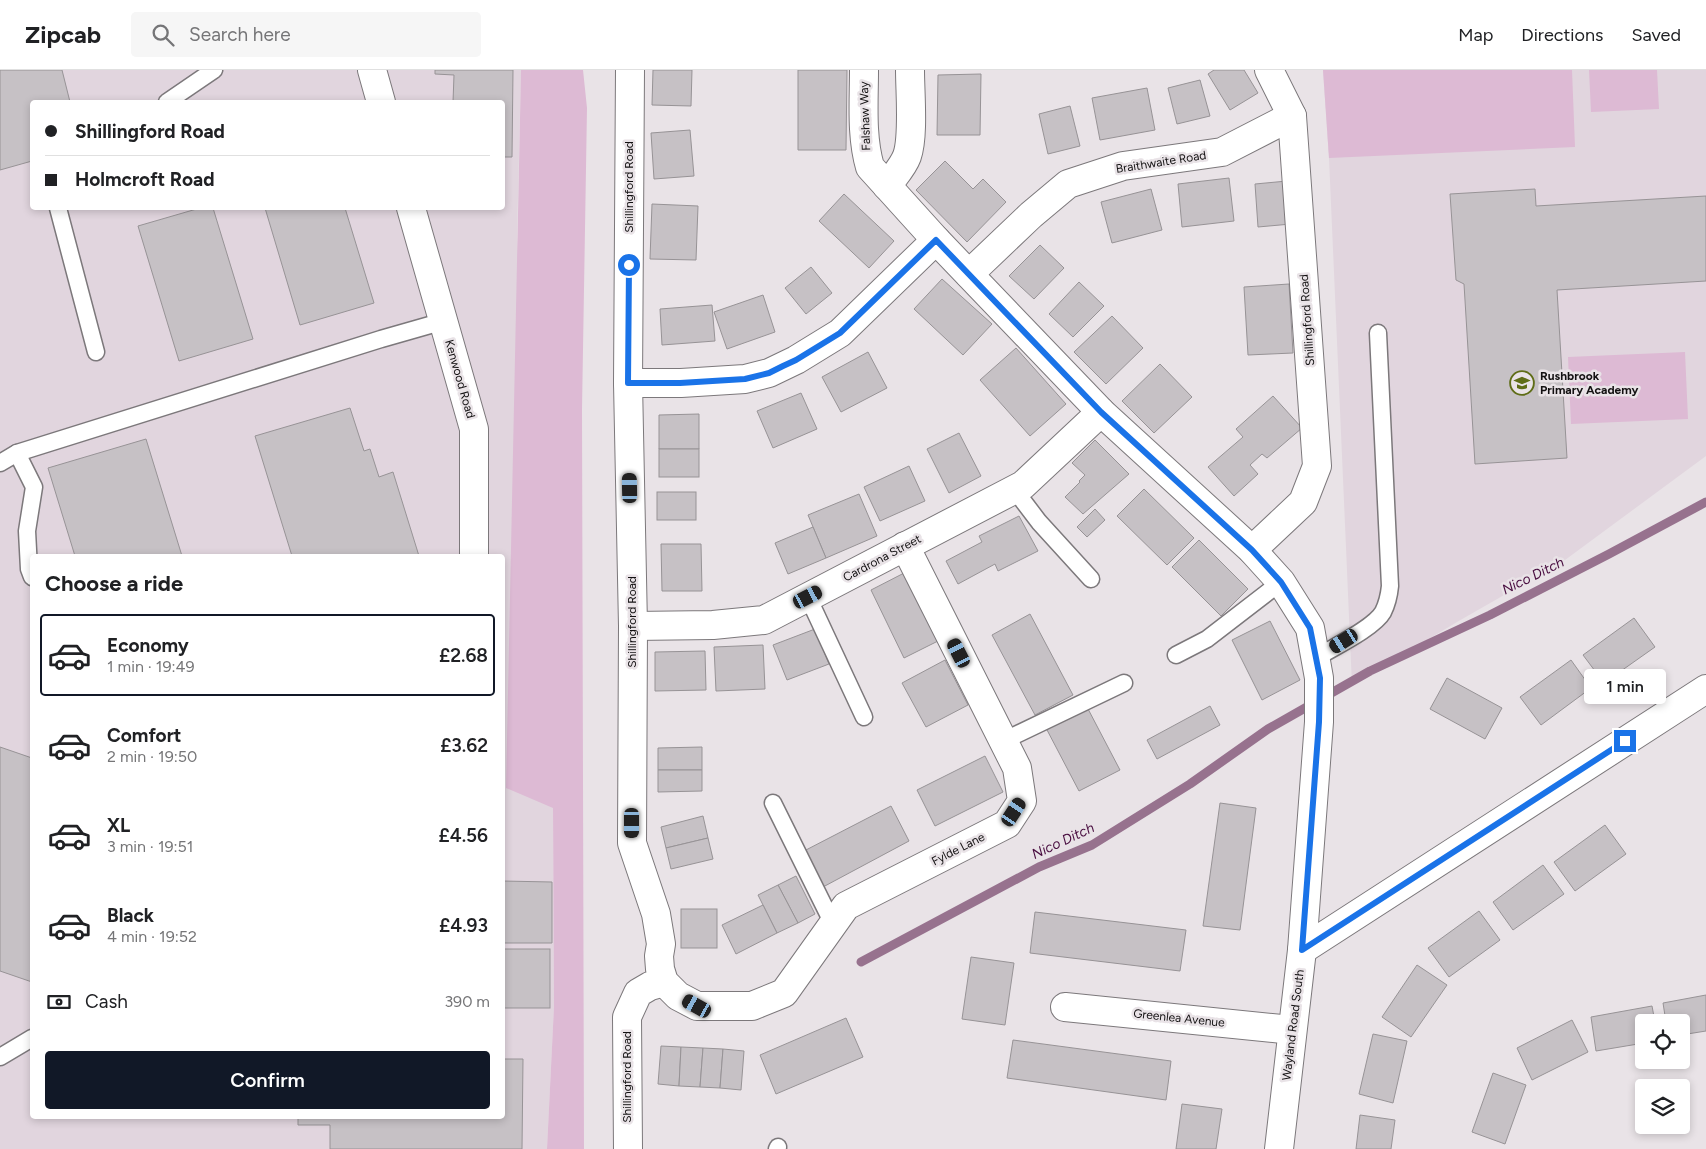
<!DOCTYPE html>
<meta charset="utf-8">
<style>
body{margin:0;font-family:Figtree,sans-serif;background:#f6f6f6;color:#202124;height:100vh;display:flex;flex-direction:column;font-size:19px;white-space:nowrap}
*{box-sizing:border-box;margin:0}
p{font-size:16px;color:#757577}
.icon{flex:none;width:28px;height:28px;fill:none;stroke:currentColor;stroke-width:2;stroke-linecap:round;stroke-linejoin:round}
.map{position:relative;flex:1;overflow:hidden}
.details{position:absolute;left:30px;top:484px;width:475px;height:565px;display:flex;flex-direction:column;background:#fff;border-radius:5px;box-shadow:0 2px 8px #0003}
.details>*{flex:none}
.hud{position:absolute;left:30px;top:30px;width:475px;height:110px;border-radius:5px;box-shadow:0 2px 8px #0003;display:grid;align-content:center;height:110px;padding:0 15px;background:#fff}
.controls{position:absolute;left:1635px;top:944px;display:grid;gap:10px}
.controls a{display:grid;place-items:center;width:55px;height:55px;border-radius:5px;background:#fff;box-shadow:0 2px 8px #0003;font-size:25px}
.end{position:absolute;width:22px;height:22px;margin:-11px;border:6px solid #1a73e8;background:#fff;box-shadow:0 0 0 2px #fff}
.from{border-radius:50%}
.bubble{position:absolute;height:35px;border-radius:5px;background:#fff;box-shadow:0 2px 8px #0003;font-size:16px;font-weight:600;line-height:35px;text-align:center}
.car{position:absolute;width:15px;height:30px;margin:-15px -8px;border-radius:6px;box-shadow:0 0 4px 1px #0007;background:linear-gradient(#222 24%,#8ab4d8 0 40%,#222 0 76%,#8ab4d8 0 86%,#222 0)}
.hud b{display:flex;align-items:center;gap:18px;height:48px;font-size:19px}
.hud b+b{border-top:1px solid #e0e0e0}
.hud i{width:12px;height:12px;background:#202124}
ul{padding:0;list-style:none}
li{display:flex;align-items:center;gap:15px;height:82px;margin:0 10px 8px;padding:0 5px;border:2px solid transparent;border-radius:5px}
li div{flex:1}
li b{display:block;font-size:19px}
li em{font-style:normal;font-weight:600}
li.on{border-color:#111827}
li>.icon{width:45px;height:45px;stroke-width:1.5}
h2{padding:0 15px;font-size:22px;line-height:60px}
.pay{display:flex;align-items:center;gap:12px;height:55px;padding:0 15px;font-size:19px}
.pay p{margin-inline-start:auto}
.cta{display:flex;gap:10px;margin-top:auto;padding:10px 15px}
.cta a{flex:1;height:58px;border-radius:5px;background:#111827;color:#fff;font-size:20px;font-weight:600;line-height:58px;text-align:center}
header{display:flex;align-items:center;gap:30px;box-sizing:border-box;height:70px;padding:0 25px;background:#fff;border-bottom:1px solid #e0e0e0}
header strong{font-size:24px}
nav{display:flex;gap:28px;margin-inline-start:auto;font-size:18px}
.search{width:350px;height:45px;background:#f6f6f6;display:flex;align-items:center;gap:12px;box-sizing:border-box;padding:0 18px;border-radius:5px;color:#757577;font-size:19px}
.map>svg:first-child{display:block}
</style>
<header>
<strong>Zipcab</strong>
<div class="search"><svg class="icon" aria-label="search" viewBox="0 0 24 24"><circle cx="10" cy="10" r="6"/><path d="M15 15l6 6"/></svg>Search here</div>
<nav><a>Map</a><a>Directions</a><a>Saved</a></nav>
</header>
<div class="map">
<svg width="1706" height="1079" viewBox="0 0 1706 1079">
<rect width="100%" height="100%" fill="#e9e3e7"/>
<g fill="#e1d5de" fill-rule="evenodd">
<path d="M0 0H521L517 168 553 738 554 936 547 1079H0ZM32 32H502V138H32ZM32 486H502V1046H32Z"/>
<path d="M1323 0H1706V386L1565 490 1457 552 1352 615 1329 88Z"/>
</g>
<g fill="#ddbad4">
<path d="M521 0H583L587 38 582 340 584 1079H547L554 936 553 738 506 718Z"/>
<path d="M1323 0H1572L1575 77 1329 88Z"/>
<path d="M1589 0H1657L1659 39 1591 42Z"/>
<path d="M1685 282 1688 349 1571 354 1568 287Z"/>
</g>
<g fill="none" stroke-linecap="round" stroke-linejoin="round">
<path stroke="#97728e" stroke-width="9" d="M861 892 1039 797 1092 775 1190 714 1268 659 1370 601 1490 545 1609 484 1706 432"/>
</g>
<g fill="#c6c1c5" stroke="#979396">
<path d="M0 0H62L70 32H32V91L0 100Z"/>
<path d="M435 0H513L512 87H502V32H453L454 5 435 4Z"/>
<path d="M653 0H692L691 36 652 35Z"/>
<path d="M798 0H847L846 80H798Z"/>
<path d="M1214 0H1244L1258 23 1230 40 1208 4Z"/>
<path d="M981 4 980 65H937L938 5Z"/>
<path d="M1200 10 1210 46 1177 54 1168 18Z"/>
<path d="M1147 18 1155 60 1100 70 1092 28Z"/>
<path d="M1070 36 1080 76 1048 84 1039 44Z"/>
<path d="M690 60 694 106 654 109 651 63Z"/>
<path d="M945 91 973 119 983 109 1006 132 967 172 916 120Z"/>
<path d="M1229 108 1234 151 1182 157 1178 114Z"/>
<path d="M1287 111 1291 154 1258 157 1255 114Z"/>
<path d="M1151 119 1162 160 1112 173 1101 132Z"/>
<path d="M1535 119 1536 136 1706 126V211L1557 220 1567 388 1475 394 1464 214 1456 210 1450 124Z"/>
<path d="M844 124 894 171 869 198 819 151Z"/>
<path d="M652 134 698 136 696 190 650 189Z"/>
<path d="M200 138H213L253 269 179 291 138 156Z"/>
<path d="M265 138H345L374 233 300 255Z"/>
<path d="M1040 175 1064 198 1034 229 1009 206Z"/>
<path d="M811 197 832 223 806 244 785 218Z"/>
<path d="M942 209 992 254 963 285 914 239Z"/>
<path d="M1079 212 1104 236 1073 267 1049 244Z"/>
<path d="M1289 214 1293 283 1248 285 1244 217Z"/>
<path d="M763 225 775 262 727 279 714 242Z"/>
<path d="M712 235 715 271 662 275 660 239Z"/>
<path d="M1112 246 1143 278 1106 314 1074 282Z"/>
<path d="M1016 278 1066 334 1030 366 980 310Z"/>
<path d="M868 282 887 318 841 342 822 307Z"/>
<path d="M1160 294 1192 327 1154 363 1122 331Z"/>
<path d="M801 323 817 359 773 378 757 341Z"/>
<path d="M1273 326 1302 358 1267 388 1262 384 1250 395 1258 404 1234 426 1208 397 1243 367 1236 359Z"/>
<path d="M350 338 364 381 370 379 379 407 393 402 419 486H292L255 366Z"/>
<path d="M699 344V379H659V345Z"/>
<path d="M959 363 981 406 949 423 927 379Z"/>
<path d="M146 369 182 486H75L48 398Z"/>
<path d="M1095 370 1129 404 1083 444 1065 427 1080 412 1079 411 1085 405 1072 393Z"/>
<rect x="659" y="379" width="40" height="28"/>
<path d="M909 396 925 431 880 451 864 417Z"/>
<path d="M1144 419 1194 468 1167 495 1117 446Z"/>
<rect x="657" y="422" width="39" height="28"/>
<path d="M859 424 877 466 826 488 808 445Z"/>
<path d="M1095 439 1105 450 1087 467 1077 457Z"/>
<path d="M1019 446 1038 481 998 501 995 494 958 514 946 491 982 472 979 466Z"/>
<path d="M813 457 826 488 788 504 775 473Z"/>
<path d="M1199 470 1248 519 1221 546 1172 497Z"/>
<path d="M661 474H701L702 521H662Z"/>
<path d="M908 501 942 569 904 588 871 520Z"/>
<path d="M1030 544 1073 625 1035 645 992 565Z"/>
<path d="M1634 548 1655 577 1604 613 1583 585Z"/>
<path d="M1270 551 1300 610 1262 630 1232 570Z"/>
<path d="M815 559 829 594 787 610 773 575Z"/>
<path d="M763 575 765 619 716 621 714 577Z"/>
<path d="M705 581 706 620 655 621V582Z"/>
<path d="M945 590 968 635 926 657 902 613Z"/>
<path d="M1571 590 1591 618 1541 655 1520 627Z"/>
<path d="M1447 608 1502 638 1485 669 1430 639Z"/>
<path d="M1210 636 1220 655 1157 689 1147 670Z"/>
<path d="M1087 637 1120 700 1079 721 1046 658Z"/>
<path d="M0 677 32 688V912L0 901Z"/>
<path d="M702 677V700H658V678Z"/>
<path d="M985 686 1003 722 935 756 917 720Z"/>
<path d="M658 700H702V721L658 722Z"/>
<path d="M1220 733 1256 738 1240 860 1203 856Z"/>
<path d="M891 736 909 771 823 817 804 781Z"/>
<path d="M703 746 708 768 666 778 661 757Z"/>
<path d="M1605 755 1626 784 1575 821 1554 792Z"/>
<path d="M708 768 713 789 671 799 666 778Z"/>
<path d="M1543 795 1564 824 1513 860 1493 832Z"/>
<path d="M796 806 815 844 798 853 778 815Z"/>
<path d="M502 811 552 812V873H502Z"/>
<path d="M778 815 798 853 777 863 758 825Z"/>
<path d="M763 835 777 863 736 884 722 855Z"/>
<rect x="681" y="839" width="36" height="39"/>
<path d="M1479 841 1500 870 1449 907 1428 878Z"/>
<path d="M1035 842 1186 860 1180 901 1030 883Z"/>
<rect x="502" y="879" width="48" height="59"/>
<path d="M971 887 1014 893 1005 955 962 949Z"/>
<path d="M1417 895 1447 915 1411 967 1382 947Z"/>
<path d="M1706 925V961L1681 965V952H1666L1663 933Z"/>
<path d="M1652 936 1655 952H1644V973L1596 981 1591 947Z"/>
<path d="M846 948 863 987 776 1024 760 985Z"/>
<path d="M1572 950 1588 982 1532 1010 1517 978Z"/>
<path d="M1373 964 1407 971 1393 1033 1359 1024Z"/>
<path d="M1013 970 1171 991 1166 1030 1007 1008Z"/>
<path d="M661 976 681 977 679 1016 658 1014Z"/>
<path d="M681 977 703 978 700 1017 679 1016Z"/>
<path d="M703 978 723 979 720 1018 700 1017Z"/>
<path d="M723 979 744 981 741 1020 720 1018Z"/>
<path d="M502 989H523L522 1079H330V1055H298V1046H502Z"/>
<path d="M1493 1003 1526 1015 1505 1074 1472 1062Z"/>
<path d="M1182 1034 1222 1039 1216 1079H1176Z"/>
<path d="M1360 1045 1395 1050 1391 1079H1356Z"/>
</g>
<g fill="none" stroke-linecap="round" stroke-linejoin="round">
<g stroke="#7c787b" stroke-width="19">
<g id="lane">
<path d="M167 32 214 0"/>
<path d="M58 138 96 282"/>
<path d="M17 383 34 417 27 461 29 499 32 507"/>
<path d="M0 393 17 383 381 269 444 251"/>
<path d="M1014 419 1039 452 1091 509"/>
<path d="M808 527 864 647"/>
<path d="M1176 585 1207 569 1281 512"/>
<path d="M1316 588C1332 578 1374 558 1383 542 1387 534 1389 526 1390 516L1378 263"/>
<path d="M1003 671 1124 613"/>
<path d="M773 733 833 854"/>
<path d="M0 987 32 968"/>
<path d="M777 1079 778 1077"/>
</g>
</g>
<g stroke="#7c787b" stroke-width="30">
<g id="street">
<path d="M372 0 381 32"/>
<path d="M630 0 628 313 633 556 632 773 656 844 661 874 659 886 660 899 664 912 678 926 697 936H752L784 923 846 836 1007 754 1022 731 1017 698 905 476"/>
<path d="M864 0C864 32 861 66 870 97L936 170 1101 342 1252 480 1281 512 1310 558 1319 608V652L1302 880 1279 1079"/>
<path d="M887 116C894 106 903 97 907 86 914 66 910 23 910 0"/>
<path d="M411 138 474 359V486"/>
<path d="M969 204 1031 145 1068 114 1123 96 1222 82 1292 46"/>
<path d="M628 313H681L745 309 769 303 796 290 840 263 936 170"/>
<path d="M1252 480 1303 432 1317 396 1292 46 1269 0"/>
<path d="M633 556 713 555 764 550 1023 415 1101 342"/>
<path d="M1302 880 1706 619"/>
<path d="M1065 937 1292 960"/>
<path d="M628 1079 627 947 638 923 650 916 664 912"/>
</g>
</g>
<use href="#lane" stroke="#fff" stroke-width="16"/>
<use href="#street" stroke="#fff" stroke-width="28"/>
</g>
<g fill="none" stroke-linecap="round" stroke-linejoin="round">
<path stroke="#1a73e8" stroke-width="6" d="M629 195 628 313H680L745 309 769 303 783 296 796 290 840 263 936 170 1101 342 1252 480 1281 512 1310 558 1320 608 1319 652 1302 880 1625 671"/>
</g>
<defs>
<g id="school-ring" transform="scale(1.25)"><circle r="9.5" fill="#e9e3e7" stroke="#5f6d17" stroke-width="1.5"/><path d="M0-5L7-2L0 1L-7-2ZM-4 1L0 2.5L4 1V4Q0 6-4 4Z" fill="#5f6d17"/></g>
</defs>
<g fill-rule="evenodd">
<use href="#school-ring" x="1522" y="313"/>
</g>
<g text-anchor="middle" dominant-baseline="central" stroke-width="5" stroke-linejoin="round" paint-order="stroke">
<g font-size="12" fill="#131112" stroke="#e9e3e7">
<text transform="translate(865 46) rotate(-92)">Falshaw Way</text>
<text transform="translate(1161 92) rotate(-9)">Braithwaite Road</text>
<text transform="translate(629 117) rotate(-90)">Shillingford Road</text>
<text transform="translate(1307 250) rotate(-94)">Shillingford Road</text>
<text transform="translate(460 309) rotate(74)">Kenwood Road</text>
<text transform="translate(882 488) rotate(-28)">Cardrona Street</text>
<text transform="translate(632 552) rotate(-90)">Shillingford Road</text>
<text transform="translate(958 779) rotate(-27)">Fylde Lane</text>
<text transform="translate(1179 948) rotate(6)">Greenlea Avenue</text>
<text transform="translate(1293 955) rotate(-83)">Wayland Road South</text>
<text transform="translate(627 1007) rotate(-90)">Shillingford Road</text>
</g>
<g font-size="12" font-weight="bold" fill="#131112" stroke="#e9e3e7" text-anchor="start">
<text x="1540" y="306">Rushbrook<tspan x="1540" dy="14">Primary Academy</tspan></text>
</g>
<g font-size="14" font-style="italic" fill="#480c3f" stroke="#e9e3e7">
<text transform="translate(1533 506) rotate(-26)">Nico Ditch</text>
<text transform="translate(1063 771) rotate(-25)">Nico Ditch</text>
</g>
</g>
</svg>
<div class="controls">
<a><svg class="icon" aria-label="locate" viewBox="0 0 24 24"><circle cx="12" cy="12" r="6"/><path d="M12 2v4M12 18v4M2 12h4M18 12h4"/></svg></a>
<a><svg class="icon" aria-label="layers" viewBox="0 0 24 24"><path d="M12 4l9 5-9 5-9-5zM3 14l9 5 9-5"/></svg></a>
</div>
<i class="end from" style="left:629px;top:195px"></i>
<i class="end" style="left:1625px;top:671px"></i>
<div class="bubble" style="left:1584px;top:599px;width:82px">1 min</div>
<i class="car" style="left:630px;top:418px;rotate:359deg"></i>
<i class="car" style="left:808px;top:527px;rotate:63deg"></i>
<i class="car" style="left:1344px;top:571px;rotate:238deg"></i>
<i class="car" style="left:959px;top:583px;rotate:333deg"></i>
<i class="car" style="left:1014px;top:742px;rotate:33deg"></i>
<i class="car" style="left:632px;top:753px;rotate:180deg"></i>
<i class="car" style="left:697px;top:936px;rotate:299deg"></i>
<div class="hud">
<b><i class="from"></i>Shillingford Road</b>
<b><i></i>Holmcroft Road</b>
</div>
<section class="details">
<h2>Choose a ride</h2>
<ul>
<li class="on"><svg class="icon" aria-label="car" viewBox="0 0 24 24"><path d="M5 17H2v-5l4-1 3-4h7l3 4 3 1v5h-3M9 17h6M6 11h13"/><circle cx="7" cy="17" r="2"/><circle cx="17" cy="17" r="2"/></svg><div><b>Economy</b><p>1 min · 19:49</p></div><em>£2.68</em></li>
<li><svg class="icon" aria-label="car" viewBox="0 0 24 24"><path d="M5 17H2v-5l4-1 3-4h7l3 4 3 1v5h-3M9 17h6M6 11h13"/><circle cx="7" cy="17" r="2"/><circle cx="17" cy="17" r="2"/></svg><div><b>Comfort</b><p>2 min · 19:50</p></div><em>£3.62</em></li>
<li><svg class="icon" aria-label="car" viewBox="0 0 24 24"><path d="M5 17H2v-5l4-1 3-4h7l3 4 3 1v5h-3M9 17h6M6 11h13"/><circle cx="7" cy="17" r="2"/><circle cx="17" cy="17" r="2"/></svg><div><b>XL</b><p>3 min · 19:51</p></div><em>£4.56</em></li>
<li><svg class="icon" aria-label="car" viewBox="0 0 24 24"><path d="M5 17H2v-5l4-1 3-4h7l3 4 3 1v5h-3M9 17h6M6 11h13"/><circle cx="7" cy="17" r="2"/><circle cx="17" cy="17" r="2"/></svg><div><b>Black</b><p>4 min · 19:52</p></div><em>£4.93</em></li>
</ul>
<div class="pay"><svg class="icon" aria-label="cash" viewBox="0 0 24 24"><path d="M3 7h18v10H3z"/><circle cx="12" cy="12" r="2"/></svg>Cash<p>390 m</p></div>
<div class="cta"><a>Confirm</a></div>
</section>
</div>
